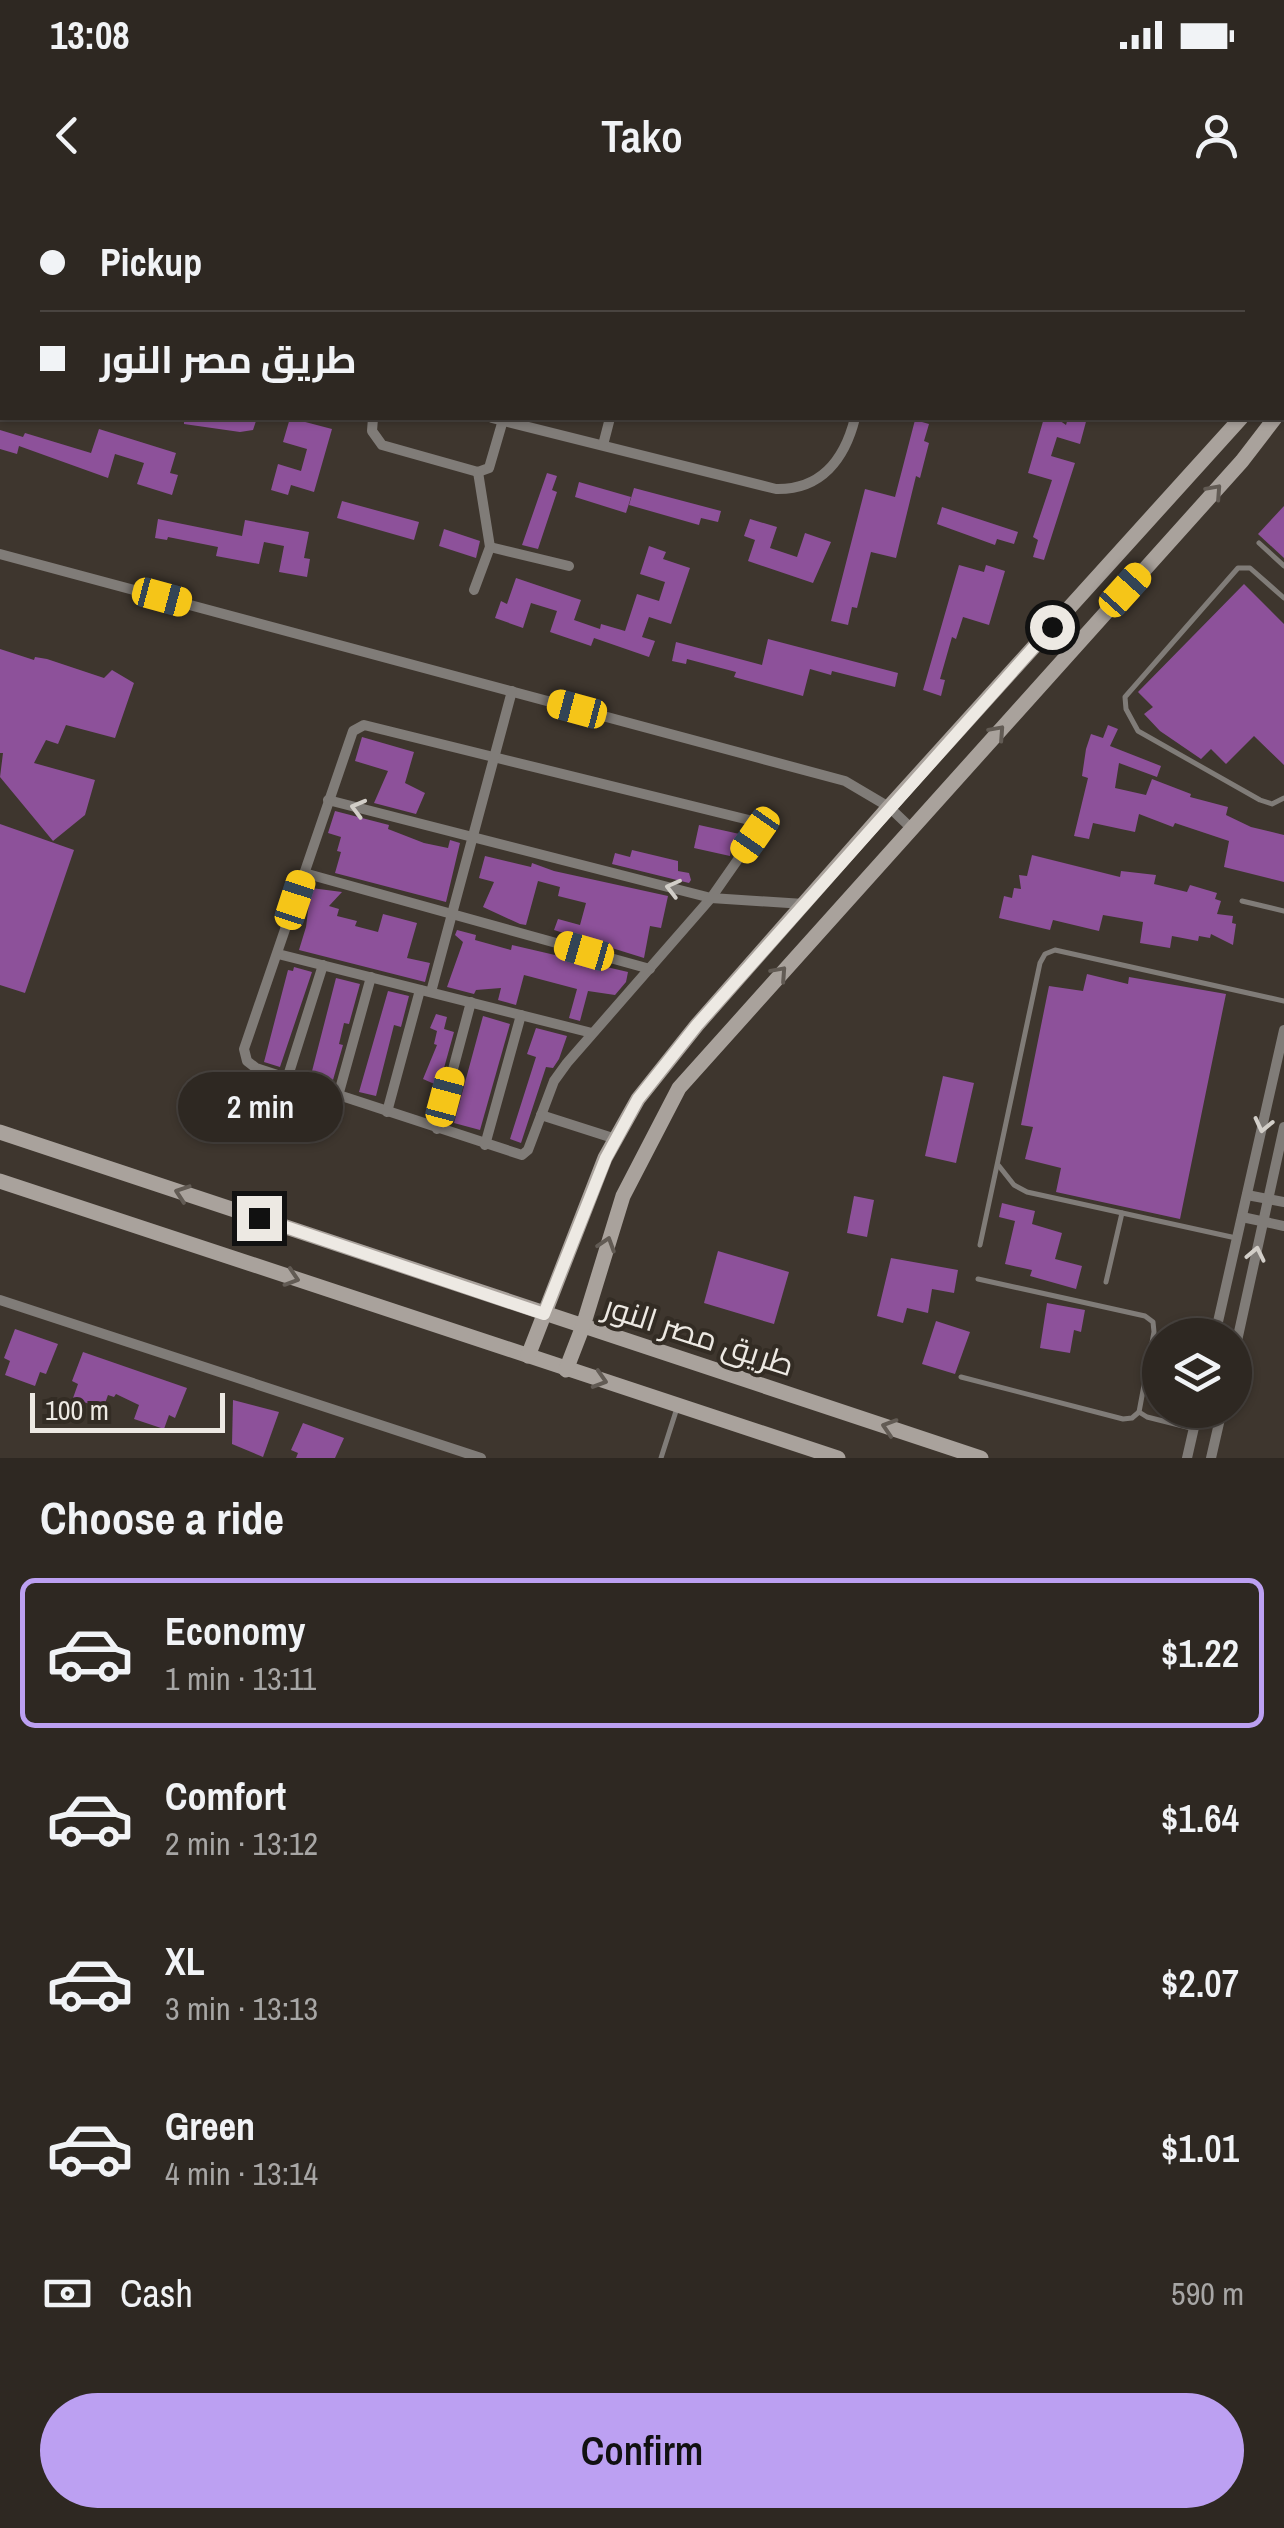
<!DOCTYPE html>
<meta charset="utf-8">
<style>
body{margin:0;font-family:"Archivo Narrow",Cairo,sans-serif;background:#3a342f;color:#f1f3f6;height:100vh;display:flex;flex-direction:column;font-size:38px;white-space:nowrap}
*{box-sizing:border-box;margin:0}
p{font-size:32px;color:#a7a6a5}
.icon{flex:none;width:55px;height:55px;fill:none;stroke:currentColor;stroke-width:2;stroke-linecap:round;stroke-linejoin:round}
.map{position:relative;height:1258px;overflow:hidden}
.side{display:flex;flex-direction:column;background:#2e2822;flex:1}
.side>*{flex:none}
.guide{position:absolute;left:0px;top:0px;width:1285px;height:220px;box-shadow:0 2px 8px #0004,0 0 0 2px #494440;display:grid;align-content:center;height:220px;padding:0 40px;background:#2e2822}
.fabs{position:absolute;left:1142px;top:1118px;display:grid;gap:20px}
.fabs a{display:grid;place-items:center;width:110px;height:110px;border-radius:50%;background:#2e2822;box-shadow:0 2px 8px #0004,0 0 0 2px #494440;font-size:50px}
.scale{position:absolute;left:30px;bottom:25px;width:195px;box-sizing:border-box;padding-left:10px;border:5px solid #ede9e3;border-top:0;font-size:28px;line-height:35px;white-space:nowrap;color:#ede9e3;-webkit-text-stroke:8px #332c24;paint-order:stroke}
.end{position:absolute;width:45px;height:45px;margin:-22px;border:12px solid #ede9e3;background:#111;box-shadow:0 0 0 5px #111}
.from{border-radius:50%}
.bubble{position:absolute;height:70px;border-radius:35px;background:#2e2822;box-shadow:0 2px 8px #0004,0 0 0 2px #494440;font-size:32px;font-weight:600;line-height:70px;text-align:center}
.car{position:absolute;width:30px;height:60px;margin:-30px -15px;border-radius:12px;box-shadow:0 0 8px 2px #0007;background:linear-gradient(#f5c518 24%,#345 0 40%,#f5c518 0 76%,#345 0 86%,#f5c518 0)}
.guide b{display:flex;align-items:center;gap:35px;height:95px;font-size:38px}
.guide b+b{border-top:2px solid #494440}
.guide i{width:25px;height:25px;background:#f1f3f6}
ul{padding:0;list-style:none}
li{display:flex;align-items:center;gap:30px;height:150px;margin:0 20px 15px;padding:0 20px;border:5px solid transparent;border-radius:15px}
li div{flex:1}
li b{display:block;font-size:38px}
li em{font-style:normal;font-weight:600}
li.current{border-color:#bca0f2}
li>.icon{width:90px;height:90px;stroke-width:1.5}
h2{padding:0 40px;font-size:45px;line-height:120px}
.pay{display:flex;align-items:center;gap:25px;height:110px;padding:0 40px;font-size:38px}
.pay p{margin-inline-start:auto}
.button{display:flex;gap:20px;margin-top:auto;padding:20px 40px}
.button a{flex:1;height:115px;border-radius:60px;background:#bca0f2;color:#111;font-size:40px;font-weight:600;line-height:115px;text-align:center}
.status{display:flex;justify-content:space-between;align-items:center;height:70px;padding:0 50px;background:#2e2822;direction:ltr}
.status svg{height:28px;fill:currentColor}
header{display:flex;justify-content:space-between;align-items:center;height:130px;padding:0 40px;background:#2e2822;font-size:45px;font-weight:600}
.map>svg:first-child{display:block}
</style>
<div class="status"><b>13:08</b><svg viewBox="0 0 49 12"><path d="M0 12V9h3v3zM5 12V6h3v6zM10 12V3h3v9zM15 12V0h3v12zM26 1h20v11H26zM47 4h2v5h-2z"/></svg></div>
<header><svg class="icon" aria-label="back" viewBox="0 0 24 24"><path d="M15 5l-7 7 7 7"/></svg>Tako<svg class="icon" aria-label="person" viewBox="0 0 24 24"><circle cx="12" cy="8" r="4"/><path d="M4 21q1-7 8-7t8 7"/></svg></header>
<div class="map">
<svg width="1284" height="1258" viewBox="0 0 1284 1258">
<rect width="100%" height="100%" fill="#3e362e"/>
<g fill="#8d519a">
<path d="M184 218H257L253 230 240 232 184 224Z"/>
<path d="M290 218 332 229 314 292 291 285 288 295 271 290 278 264 301 271 307 249 283 242Z"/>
<path d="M1044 218H1056L1066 225 1068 218H1087L1080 244 1057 237 1051 256 1075 263 1044 360 1033 357 1038 340 1033 337 1052 280 1028 273Z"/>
<path d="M915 220 929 224 924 241 929 243 920 278 916 276 896 358 871 352 857 408 852 407 848 425 831 421 865 289 895 297Z"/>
<path d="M99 229 176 253 170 273 178 275 172 295 137 284 144 263 115 254 108 278 19 246 17 254 0 249V230L23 237 25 233 91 253Z"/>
<path d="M547 273 557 276 552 290 557 292 538 349 522 345Z"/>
<path d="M579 282 631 297 626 313 575 297Z"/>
<path d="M634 288 721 311 718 322 701 318 699 325 629 305Z"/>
<path d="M342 301 419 322 414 340 337 318Z"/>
<path d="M1284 306V358L1258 334Z"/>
<path d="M942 307 1018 332 1014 344 997 339 995 345 937 324Z"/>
<path d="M158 319 242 336 245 320 309 332 304 358 310 359 307 377 279 372 284 346 264 342 259 364 216 356 218 347 168 337 167 340 155 338Z"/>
<path d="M750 319 777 327 770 348 797 357 805 333 831 342 813 383 748 361 755 340 744 336Z"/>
<path d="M444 329 480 341 476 358 439 346Z"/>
<path d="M649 346 666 352 663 359 690 368 671 424 649 417 642 437 655 441 649 457 594 438 591 446 550 432 557 411 531 403 523 428 495 418 501 401 507 404 516 378 581 400 574 420 600 429 601 424 625 431 637 394 659 401 665 382 640 374Z"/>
<path d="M959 365 984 372 986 365 1005 371 989 425 963 417 956 439 952 437 940 479 945 480 941 496 923 490Z"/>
<path d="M1244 384 1284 424V565L1254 536 1226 564 1211 549 1201 559 1160 531 1144 514 1153 507 1138 492Z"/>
<path d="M768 439 898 473 895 487 832 471 831 475 810 469 803 496 734 477 736 472 687 459 686 464 672 461 676 442 762 465Z"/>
<path d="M0 449 34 460 35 457 47 459 104 478 112 470 134 483 115 538 66 525 58 544 46 540 34 563 95 580 85 615 53 641 0 577 3 553H0Z"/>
<path d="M1108 525 1118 529 1110 546 1161 566 1157 577 1119 563 1115 588 1146 595 1152 579 1191 594 1190 597 1228 607 1226 615 1251 627 1284 635V682L1224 667 1229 641 1175 623 1173 627 1139 614 1135 632 1093 623 1089 639 1074 636 1088 578 1082 576 1086 549 1091 534 1103 538Z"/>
<path d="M362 537 414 552 405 583 425 593 416 614 374 603 388 571 355 561Z"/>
<path d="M335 611 389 625 388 629 424 643 448 648 450 640 460 643 446 702 335 673 341 652 337 651 341 637 328 633Z"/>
<path d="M0 624 74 650 25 793 0 785Z"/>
<path d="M699 625 744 635 734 649 731 648 730 656 694 648Z"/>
<path d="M632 650 678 661V671L689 673 691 680 689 683 612 664 615 653 630 657Z"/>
<path d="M1032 655 1120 677 1121 671 1156 675 1154 684 1187 692 1190 685 1217 693 1215 699 1221 701 1217 714 1233 716 1232 723 1236 724 1233 745 1211 734 1210 738 1199 736 1198 741 1172 736 1170 748 1140 743 1143 722 1103 715 1099 731 1053 720 1050 730 999 718 1004 696 1012 698 1014 688 1021 689 1019 675 1027 676Z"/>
<path d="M485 656 531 667 532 663 554 671 668 696 661 728 650 726 644 758 554 730 558 719 580 725 586 703 558 696 560 687 538 681 526 725 520 724 483 707 494 682 479 678Z"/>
<path d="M311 688 342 692 329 706 339 709 337 716 357 721 355 726 378 732 383 714 417 723 407 758 430 763 425 782 299 750 306 727Z"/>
<path d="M457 730 476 735 475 740 511 750 512 745 628 772 626 782 615 795 588 791 580 821 569 818 577 789 524 775 516 805 498 800 501 788 476 790 474 794 451 788 447 787 463 742 455 735Z"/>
<path d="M294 767 312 772 280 867 264 862 288 770 293 771Z"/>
<path d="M1087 774 1128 784 1129 777 1226 794 1180 1019 1056 992 1061 968 1025 959 1033 927 1021 925 1049 786 1083 791Z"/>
<path d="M336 778 360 784 349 824 344 823 339 844 343 845 333 880 311 875Z"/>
<path d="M388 791 409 796 401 827 394 825 376 896 359 892Z"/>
<path d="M436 814 447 817 444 829 454 832 439 886 423 879 437 845 434 844 437 831 430 828Z"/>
<path d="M483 816 510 824 480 930 454 923Z"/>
<path d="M536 828 567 836 559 859 553 868 546 867 521 943 510 939 536 857 527 854Z"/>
<path d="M943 876 974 883 956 963 925 956Z"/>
<path d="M854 996 874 1000 867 1037 847 1033Z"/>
<path d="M1002 1003 1035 1011 1032 1024 1062 1033 1055 1059 1082 1066 1076 1089 1030 1076 1032 1070 1005 1064 1015 1021 999 1017Z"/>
<path d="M718 1051 789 1072 774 1124 704 1103Z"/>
<path d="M891 1058 958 1070 954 1093 932 1089 928 1113 907 1108 903 1123 877 1116Z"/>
<path d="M1047 1103 1085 1110 1081 1132 1074 1130 1070 1153 1040 1148Z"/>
<path d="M936 1121 970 1132 955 1174 922 1164Z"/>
<path d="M15 1129 58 1144 46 1174 40 1172 35 1186 5 1175 10 1161 4 1158Z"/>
<path d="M83 1152 187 1188 175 1218 169 1215 164 1229 134 1219 139 1205 116 1194 114 1197 108 1195 103 1209 73 1198 78 1184 72 1181Z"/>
<path d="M233 1200 279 1212 263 1257 232 1244Z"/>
<path d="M303 1223 344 1238 335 1258H296L298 1253 291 1250Z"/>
</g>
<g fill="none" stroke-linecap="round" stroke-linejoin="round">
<g stroke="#807c78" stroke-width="5">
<path d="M1259 343 1284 366"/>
<path d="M1284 398 1250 368H1238L1125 497 1126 509 1138 531 1260 600 1272 604 1284 598"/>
<path d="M1242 701 1284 711"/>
<path d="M999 966 1014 985 1027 992 1236 1038"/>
<path d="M980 1045 1040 763 1045 754 1055 750 1284 801"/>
<path d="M978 1079 1145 1116 1153 1122 1154 1132 1139 1212 1147 1217 1191 1228"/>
<path d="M1106 1082 1122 1013"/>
<path d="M961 1177 1123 1219 1132 1218 1139 1212"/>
<path d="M661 1258 677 1208"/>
</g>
<g stroke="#807c78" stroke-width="10">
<path d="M140 0 141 2"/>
<path d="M809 0 819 2"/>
<path d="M904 0 914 2"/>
<path d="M894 2V0"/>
<path d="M1071 2V0"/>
<path d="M1282 147H1284"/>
<path d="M1282 165 1284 166"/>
<path d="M373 218 372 231 382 245 478 272 489 268 503 220"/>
<path d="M492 218 776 289C822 290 845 258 855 218"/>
<path d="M603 245 610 218"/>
<path d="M490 347 569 366"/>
<path d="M0 354 845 581 889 607 911 628"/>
<path d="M474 390 490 347 478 272"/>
<path d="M364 525 749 620 755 626V635L711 698 567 863 554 881 528 950 522 955 256 868 247 861 244 849 353 531Z"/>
<path d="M328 600 711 698 804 704"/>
<path d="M304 673 650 769"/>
<path d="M278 754 592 833"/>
<path d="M431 792 512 491"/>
<path d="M287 879 323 765"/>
<path d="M338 896 371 777"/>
<path d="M387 912 420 790"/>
<path d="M541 915 616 939"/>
<path d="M437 929 471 802"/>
<path d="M485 945 521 815"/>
<path d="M1247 995 1284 1002"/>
<path d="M1242 1017 1284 1026"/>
<path d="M0 1100 481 1258"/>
<path d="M1215 1135 1284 830"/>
<path d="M1235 1150 1284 927"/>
<path d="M1187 1258 1198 1210"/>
<path d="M1211 1258 1222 1210"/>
</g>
<g stroke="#a9a29c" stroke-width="15">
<path d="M1282 125 1284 124"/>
<path d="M1282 158 1284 156"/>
<path d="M1282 207 1284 205"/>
<path d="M0 932 981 1258"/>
<path d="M0 981 838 1258"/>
<path d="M528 1156 605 958 638 899 697 825 889 607 1241 218"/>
<path d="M566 1170 583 1126 623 996 679 888 1242 261 1275 218"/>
</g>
</g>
<defs><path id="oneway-chevron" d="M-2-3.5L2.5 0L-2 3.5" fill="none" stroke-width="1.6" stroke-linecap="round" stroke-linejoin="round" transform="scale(2.5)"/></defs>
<g stroke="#625b54">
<use href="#oneway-chevron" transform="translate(1215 291) rotate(-48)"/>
<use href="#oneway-chevron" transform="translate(998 532) rotate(-48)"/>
<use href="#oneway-chevron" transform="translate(780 773) rotate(-48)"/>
<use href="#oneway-chevron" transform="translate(182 993) rotate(-161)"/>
<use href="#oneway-chevron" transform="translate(607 1044) rotate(-72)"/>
<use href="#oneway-chevron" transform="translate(292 1078) rotate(18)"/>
<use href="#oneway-chevron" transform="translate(600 1180) rotate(17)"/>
<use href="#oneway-chevron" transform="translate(889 1227) rotate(-162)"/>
</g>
<g stroke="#d2cec8">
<use href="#oneway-chevron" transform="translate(358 608) rotate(-165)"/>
<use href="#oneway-chevron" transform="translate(673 688) rotate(-166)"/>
<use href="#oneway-chevron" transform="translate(1263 925) rotate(103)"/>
<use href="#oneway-chevron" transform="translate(1256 1054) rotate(-78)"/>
</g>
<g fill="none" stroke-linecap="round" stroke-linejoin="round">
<path stroke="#ede9e3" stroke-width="12" d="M259 1018 544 1114 606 958 638 899 697 825 1052 427"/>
</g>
<g text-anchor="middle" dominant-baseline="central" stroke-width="8" stroke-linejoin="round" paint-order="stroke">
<g font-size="32" fill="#ede9e3" stroke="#332c24">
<text transform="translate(699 1135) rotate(18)">طريق مصر النور</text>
</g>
</g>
</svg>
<div class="fabs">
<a><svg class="icon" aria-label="layers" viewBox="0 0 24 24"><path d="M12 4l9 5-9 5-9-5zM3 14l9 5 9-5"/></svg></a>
</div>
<div class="scale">100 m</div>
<i class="end from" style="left:1052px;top:427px"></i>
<i class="end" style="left:259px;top:1018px"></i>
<div class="bubble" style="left:178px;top:872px;width:165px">2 min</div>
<i class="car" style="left:1125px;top:390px;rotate:42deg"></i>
<i class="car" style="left:162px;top:397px;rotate:105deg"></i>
<i class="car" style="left:577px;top:509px;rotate:285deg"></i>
<i class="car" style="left:755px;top:635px;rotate:215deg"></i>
<i class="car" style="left:295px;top:700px;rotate:18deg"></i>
<i class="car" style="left:584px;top:751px;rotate:286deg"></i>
<i class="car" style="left:445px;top:897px;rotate:15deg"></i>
<div class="guide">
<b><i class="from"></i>Pickup</b>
<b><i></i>طريق مصر النور</b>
</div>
</div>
<section class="side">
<h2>Choose a ride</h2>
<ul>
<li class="current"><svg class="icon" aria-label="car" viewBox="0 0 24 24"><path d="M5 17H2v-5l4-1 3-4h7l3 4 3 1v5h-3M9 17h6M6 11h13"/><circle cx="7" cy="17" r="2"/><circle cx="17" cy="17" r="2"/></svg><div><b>Economy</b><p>1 min · 13:11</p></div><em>$1.22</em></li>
<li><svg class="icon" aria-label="car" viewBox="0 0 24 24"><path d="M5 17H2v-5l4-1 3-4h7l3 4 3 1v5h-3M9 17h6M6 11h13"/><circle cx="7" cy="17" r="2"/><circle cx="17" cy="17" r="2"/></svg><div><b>Comfort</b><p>2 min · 13:12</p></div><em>$1.64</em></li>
<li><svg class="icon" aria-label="car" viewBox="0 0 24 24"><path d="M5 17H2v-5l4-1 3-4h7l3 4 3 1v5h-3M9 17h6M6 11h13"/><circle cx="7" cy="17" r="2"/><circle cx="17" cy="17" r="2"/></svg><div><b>XL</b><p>3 min · 13:13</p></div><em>$2.07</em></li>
<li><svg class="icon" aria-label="car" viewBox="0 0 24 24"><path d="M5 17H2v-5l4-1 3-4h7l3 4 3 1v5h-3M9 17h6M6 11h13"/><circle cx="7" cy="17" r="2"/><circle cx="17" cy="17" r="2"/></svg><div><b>Green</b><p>4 min · 13:14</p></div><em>$1.01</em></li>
</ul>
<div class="pay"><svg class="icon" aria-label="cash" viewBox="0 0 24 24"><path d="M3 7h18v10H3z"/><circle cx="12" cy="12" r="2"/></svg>Cash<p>590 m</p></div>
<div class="button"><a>Confirm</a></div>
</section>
